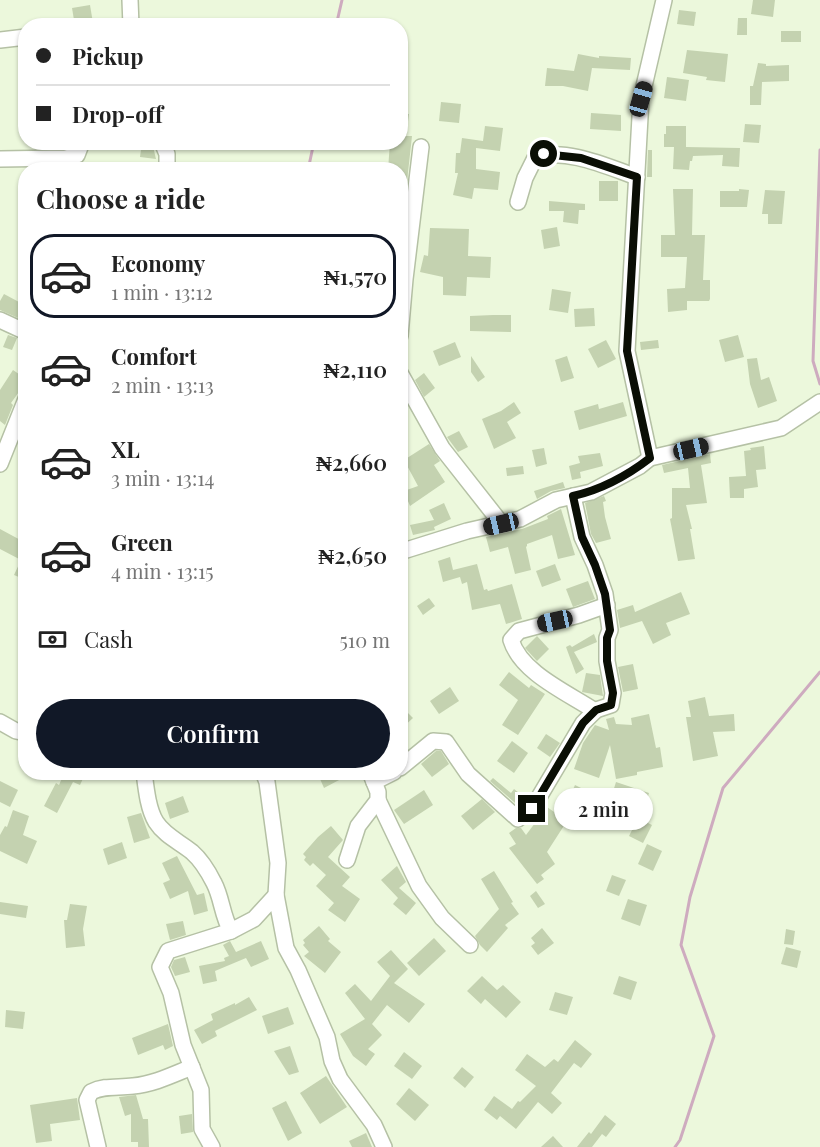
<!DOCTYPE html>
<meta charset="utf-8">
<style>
body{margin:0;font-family:"Playfair Display",serif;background:#f6f6f6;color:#222;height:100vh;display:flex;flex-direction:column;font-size:22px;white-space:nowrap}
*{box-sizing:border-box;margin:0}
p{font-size:20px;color:#767676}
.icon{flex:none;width:33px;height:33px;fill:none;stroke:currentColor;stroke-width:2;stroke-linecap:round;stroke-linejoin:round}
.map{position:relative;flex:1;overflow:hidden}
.sheet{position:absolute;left:18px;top:162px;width:390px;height:618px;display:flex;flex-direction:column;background:#fff;border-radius:24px;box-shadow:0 2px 4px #0004}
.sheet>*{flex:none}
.hud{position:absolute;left:18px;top:18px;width:390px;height:132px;border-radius:24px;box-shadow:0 2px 4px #0004;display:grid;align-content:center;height:132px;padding:0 18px;background:#fff}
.end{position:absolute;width:27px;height:27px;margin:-14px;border:8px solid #0a0e05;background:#fff;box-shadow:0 0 0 3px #fff}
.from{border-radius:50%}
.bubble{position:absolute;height:42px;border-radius:21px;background:#fff;box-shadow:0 2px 4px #0004;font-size:20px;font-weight:600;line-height:42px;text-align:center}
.car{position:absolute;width:18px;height:36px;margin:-18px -9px;border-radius:8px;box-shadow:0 0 4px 2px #0007;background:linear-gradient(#222 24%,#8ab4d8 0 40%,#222 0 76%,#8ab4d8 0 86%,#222 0)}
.hud b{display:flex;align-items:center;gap:21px;height:57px;font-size:22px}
.hud b+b{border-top:2px solid #e0e0e0}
.hud i{width:15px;height:15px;background:#222}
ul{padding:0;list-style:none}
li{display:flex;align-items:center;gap:18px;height:84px;margin:0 12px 9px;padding:0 6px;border:3px solid transparent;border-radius:24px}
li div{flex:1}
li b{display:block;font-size:22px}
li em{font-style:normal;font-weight:600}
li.on{border-color:#111827}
li>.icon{width:54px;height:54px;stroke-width:1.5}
h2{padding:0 18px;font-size:27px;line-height:72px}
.pay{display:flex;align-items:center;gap:15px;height:66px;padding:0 18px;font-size:22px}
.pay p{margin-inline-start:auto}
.button{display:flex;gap:12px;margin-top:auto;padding:12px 18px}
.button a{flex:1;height:69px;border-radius:36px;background:#111827;color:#fff;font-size:24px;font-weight:600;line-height:69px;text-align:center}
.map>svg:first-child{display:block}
</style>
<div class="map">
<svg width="820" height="1147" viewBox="0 0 820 1147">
<rect width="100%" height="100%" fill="#ecf8dc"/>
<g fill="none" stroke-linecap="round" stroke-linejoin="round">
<g stroke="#ceabbf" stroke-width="3">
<path d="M336 26 342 0"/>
<path d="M820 150 813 361 820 384"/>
<path d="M308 170 314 142"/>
<path d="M675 1147 680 1140 714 1036 681 945 690 897 723 788 820 672"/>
</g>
</g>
<g fill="#c4d2b0">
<path d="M753 0H775L773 17 751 14Z"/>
<path d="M90 5 93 23 75 26 72 8Z"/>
<path d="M679 10 696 12 694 26 677 24Z"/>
<path d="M738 18H747V35H737Z"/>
<rect x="781" y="31" width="20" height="11"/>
<path d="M687 50 728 54 725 82 706 80 707 77 683 73Z"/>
<path d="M578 54 599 58V56L631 58 630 70 592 68 588 91 563 86H545L547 68 574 71Z"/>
<path d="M758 63 766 64V66L789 65V81L762 82 761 105H750V86H753Z"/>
<path d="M667 77 689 80 686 101 664 98Z"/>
<path d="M441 102 461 104 459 123 439 121Z"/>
<path d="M400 113 409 114 406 136H412L403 218H400V170H388L390 142H400Z"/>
<path d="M591 113 621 115V131L590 129Z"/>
<path d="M745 124 761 125 759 143 743 142Z"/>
<path d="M485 126 503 128 500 151 476 148V169L500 172 498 190 474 188 472 199 453 195 458 173H455L456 153H460L462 138 483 141Z"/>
<path d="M666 126H686V147L740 148 739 167 722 166 723 155 693 156 692 161H690L689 170 673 169 674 147H664V134H666Z"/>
<path d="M142 142H152L156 159 140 157Z"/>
<path d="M648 150H652V177H647Z"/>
<rect x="599" y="181" width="19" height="20"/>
<path d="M673 189H693L692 235H705L703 280H710V299L709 301H687V310L668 312 667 289 685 288 687 257H661V235H675Z"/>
<path d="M739 189 749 190 747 207H720V191H739Z"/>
<path d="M765 190 785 191 782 224H768V214H762Z"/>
<path d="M549 201 585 204V210H579L578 224 563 222 564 211H549Z"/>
<path d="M557 227 560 246 544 249 541 230Z"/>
<path d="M430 228 469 229 468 256 491 257 490 278 467 277 466 296 443 295V277L420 272 424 255 428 256Z"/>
<path d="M552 289 571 292 568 313 549 310Z"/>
<path d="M4 294 19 302 18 304 26 308 25 321 0 310V301Z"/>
<path d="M594 308 595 326 575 327 574 309Z"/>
<path d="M493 315H511V332L470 331V316Z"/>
<path d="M8 335 17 338 12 350 3 347Z"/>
<path d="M738 335 744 357 725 362 719 340Z"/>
<path d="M606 340 616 359 598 368 588 349Z"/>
<path d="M658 340 659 348 641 350 640 342Z"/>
<path d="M455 342 461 357 439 366 433 351Z"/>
<path d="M471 356 485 377 478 382 471 372Z"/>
<path d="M567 356 574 378 561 382 555 360Z"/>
<path d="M757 358 761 380 769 377 777 401 758 408 750 384 747 359Z"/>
<path d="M13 370 26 379V382L11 403 13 405 5 425 0 421V390Z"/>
<path d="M424 373 435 388 424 397 415 380Z"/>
<path d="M514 402 521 413 507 422 516 438 494 449 482 419 501 411Z"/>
<path d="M623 402 627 416 579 430 574 411 598 404 599 409Z"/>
<path d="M459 431 468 447 458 452 447 437Z"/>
<path d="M429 444 440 461 434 465 445 482 410 506 404 491 418 486 404 460Z"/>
<path d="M764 446 766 469 756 470 758 487 744 489V498H730L729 477 746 476 744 451 751 450 750 448Z"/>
<path d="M544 448 547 464 536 467 532 450Z"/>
<path d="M600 453 603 466 580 472 581 478 572 480 569 466 580 463 578 456Z"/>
<path d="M710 454 711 463 701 465 707 503 686 505 692 529H690L695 559 678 561 670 519 672 518V488H690L688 468 664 473 662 465Z"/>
<path d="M523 466 524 474 507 476 506 468Z"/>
<path d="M563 482 565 488 551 491 537 499 534 491Z"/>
<path d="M604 496 606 501 603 502 605 517 611 539 596 543 591 534 585 503Z"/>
<path d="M444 503 451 519 434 527 435 530 413 535 410 525 434 520 429 510Z"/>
<path d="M561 509 575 555 558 559 552 535 527 544V546L526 547 531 570 515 574 508 547 490 552 486 537 522 529 548 519 547 516Z"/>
<path d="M0 529 26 543V580L14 575 21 560 0 549Z"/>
<path d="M450 557 453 570 477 564 484 590 487 589 488 591 512 584 522 619 506 624 500 604 472 610 467 582 462 584 460 577 443 582 438 561Z"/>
<path d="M555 564 561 580 542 587 536 571Z"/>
<path d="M588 581 595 599 573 607 566 589Z"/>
<path d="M681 592 690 614 666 623 671 635 653 644 642 621 620 628 617 610 633 605 635 612Z"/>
<path d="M429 598 435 606 423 615 417 606Z"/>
<path d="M594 634 597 642 574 652 584 669 576 674 566 647 570 645 572 647Z"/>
<path d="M537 636 549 649 537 661 525 648Z"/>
<path d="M633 664 638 689 623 692 618 667Z"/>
<path d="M509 672 529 688 531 685 545 694 518 735 502 725 518 700 499 685Z"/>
<path d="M586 673 600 675 603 696 582 692Z"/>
<path d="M450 687 459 701 439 714 430 701Z"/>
<path d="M705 697 709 716 734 714 735 731 713 732 718 756 693 761 686 717H691L688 701Z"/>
<path d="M400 705 413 718 400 730Z"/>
<path d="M649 714 656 748 660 747 663 767 637 772V775L616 779 610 745 599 778 574 769 583 743 595 725 609 730 606 719 614 717 616 724 632 725 631 718Z"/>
<path d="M546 734 560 743 550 757 537 748Z"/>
<path d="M512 741 528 753 514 773 497 761Z"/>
<path d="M436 751H441L449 764 432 777 421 764Z"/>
<path d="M56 772H86L80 785 73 782 57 813 44 806 56 783 59 785 63 776Z"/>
<path d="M317 772H338L341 779 324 788Z"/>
<path d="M493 778 511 793 514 789 527 799 522 809 490 781Z"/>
<path d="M0 781 18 790 10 807 0 802Z"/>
<path d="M616 782 649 793 644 809 611 798Z"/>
<path d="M575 785 601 798 597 807 571 794Z"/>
<path d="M424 790 433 805 404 824 394 810Z"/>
<path d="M183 796 189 812 170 819 165 803Z"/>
<path d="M482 799 495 812 473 830 461 816Z"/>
<path d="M547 807 567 821 547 852 555 864 541 875 544 879 537 884 509 848 516 844 509 833 516 828H521L526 835Z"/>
<path d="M13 810 29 816 23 835 37 841 27 864 0 851V835L5 826 7 827Z"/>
<path d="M141 813 150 838 134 843 127 817Z"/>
<path d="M638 818 652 825 643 843 629 836Z"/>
<path d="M331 826 343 840 328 857 350 877 342 886 360 899 345 922 328 910 334 903 316 886 326 875 313 863 310 866 304 860 306 857 303 854 318 837Z"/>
<path d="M122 842 127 858 108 865 103 849Z"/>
<path d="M647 844 662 851 653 871 638 864Z"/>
<path d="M177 856 197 895 204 893 208 911 194 915 188 891 170 899 163 883 170 880 162 863Z"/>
<path d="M397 866 406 882 399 888 416 903 406 915 393 904 398 898 381 880Z"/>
<path d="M494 871 513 902 511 903 519 914 505 925 508 928 487 952 480 945 475 936 499 909 481 879Z"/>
<path d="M612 875 626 880 619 896 606 891Z"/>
<path d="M536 891 545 904 538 908 530 896Z"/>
<path d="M628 899 647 905 640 926 621 919Z"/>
<path d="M0 902 28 906 26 918 0 914Z"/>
<path d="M70 904 87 906 83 929 85 946 66 948 64 920H67Z"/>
<path d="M183 921 186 935 170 940 166 924Z"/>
<path d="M319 926 330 939 328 941 341 952 325 973 304 956 309 952 303 945 305 943 303 940Z"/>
<path d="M542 928 554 943 538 955 531 946 535 943 531 938Z"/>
<path d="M786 929 795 931 793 945 784 944Z"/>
<path d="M434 938 446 951 419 976 407 963Z"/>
<path d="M230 941 236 952 261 941 269 959 251 967 246 958 215 971 217 981 203 984 199 966 225 961 224 958 229 956 223 945Z"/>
<path d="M786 947 801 951 797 968 781 964Z"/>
<path d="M391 950 408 969 394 983 425 1004 409 1023 387 1005 372 1024 382 1035 368 1049 375 1054 366 1066 353 1056 340 1034 365 1019 345 993 355 984 371 1001 390 976 377 962Z"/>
<path d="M185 957 190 972 175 976 171 967 174 960Z"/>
<path d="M482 976 497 990 503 985 521 1002 506 1018 485 999 481 1004 467 991Z"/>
<path d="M619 976 637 982 631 1000 613 994Z"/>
<path d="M555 992 573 997 567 1015 549 1010Z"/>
<path d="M249 997 257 1010 215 1031 217 1036 202 1044 194 1030 213 1020 211 1014 235 1003V1005Z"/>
<path d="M288 1007 294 1024 268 1034 262 1016Z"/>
<path d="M6 1010 25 1012 23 1029 5 1027Z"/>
<path d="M168 1024 173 1046 165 1050 163 1045 138 1055 132 1038Z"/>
<path d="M575 1040 592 1054 581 1068 574 1063 551 1093 562 1103 552 1114 538 1102 516 1129 500 1116 497 1120 484 1110 494 1096 512 1109 518 1101 520 1102 536 1086 515 1070 527 1054 545 1067 554 1059 558 1062Z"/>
<path d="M290 1046 299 1072 289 1075 274 1051Z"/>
<path d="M404 1052 422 1066 412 1079 394 1066Z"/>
<path d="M462 1067 474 1077 465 1088 453 1078Z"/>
<path d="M326 1076 347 1107 320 1124 300 1093Z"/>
<path d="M409 1088 429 1105 415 1121 396 1104Z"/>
<path d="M136 1095 143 1119H148L149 1147H138V1142H131V1114L125 1116 119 1097Z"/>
<path d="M77 1098 80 1120 50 1124 52 1141 36 1143 30 1105Z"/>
<path d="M286 1101 302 1133 288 1141 272 1108Z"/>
<path d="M192 1114 193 1132 181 1134 179 1116Z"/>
<path d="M605 1115 616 1124 606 1137 602 1134 592 1147H577L589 1132 591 1134Z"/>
<path d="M366 1133 372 1147H352L349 1141Z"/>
<path d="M553 1136 563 1147H541Z"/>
</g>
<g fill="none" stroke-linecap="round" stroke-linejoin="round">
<g stroke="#b5c1a5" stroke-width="18">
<g id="minor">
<path d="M130 0 131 26"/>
<path d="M0 40 26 37"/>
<path d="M162 142 167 154V170"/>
<path d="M0 159 66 158 77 155 82 142"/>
<path d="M518 202 525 178 535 158C565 147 608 167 637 177"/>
<path d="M0 320 26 332"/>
<path d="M400 336 405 279 421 147"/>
<path d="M400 373 442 448 501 523"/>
<path d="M650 458 627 351 641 99 664 0"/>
<path d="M0 464 26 399"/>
<path d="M400 552 467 531 520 519 556 500 591 492 640 466 650 458 781 428 820 402"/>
<path d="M595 711C568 693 521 673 511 640L519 631 579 615 607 605"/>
<path d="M0 722 16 731 26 733"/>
<path d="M400 768 433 741 446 742 468 774 518 819"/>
<path d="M144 772C146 788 148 809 156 822 165 836 180 842 192 852 200 859 209 873 214 883 222 898 222 916 231 931L254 919 276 895 286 948 298 970 327 1037 332 1061 340 1079 374 1125 384 1147"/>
<path d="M263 772 267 782 278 863 276 895"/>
<path d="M374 782 394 772"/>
<path d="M378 800 419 886 442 918 470 945"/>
<path d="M532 809 583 723 596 710 611 705 613 693 607 661V638L610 630 605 594 595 565 582 537 573 496"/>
<path d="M347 860 358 826 378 800V792L370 772"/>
<path d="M98 1147 87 1100 91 1092C105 1085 118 1088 133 1086 154 1084 172 1075 192 1067"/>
<path d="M212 1147 202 1129 201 1090 183 1045 171 993 160 967 168 951 231 931"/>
</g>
</g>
<use href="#minor" stroke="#fff" stroke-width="15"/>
</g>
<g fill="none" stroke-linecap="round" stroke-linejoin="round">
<path stroke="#0a0e05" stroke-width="8" d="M532 809 583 723 596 710 611 705 613 693 607 661V638L610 630 605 594 595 565 582 537 573 496C600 490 628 475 650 458L627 351 637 177 581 158 544 154"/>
</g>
</svg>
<i class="end from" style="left:544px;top:154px"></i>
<i class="end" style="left:532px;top:809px"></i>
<div class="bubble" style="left:554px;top:788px;width:99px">2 min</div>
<i class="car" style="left:641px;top:99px;rotate:16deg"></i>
<i class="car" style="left:691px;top:449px;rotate:77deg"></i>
<i class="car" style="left:501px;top:524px;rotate:257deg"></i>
<i class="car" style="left:555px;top:621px;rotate:258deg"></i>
<div class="hud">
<b><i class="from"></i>Pickup</b>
<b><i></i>Drop-off</b>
</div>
<section class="sheet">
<h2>Choose a ride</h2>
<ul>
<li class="on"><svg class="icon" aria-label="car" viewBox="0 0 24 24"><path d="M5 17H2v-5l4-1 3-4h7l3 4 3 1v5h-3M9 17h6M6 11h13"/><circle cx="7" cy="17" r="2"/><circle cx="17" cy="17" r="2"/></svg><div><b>Economy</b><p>1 min · 13:12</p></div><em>₦1,570</em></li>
<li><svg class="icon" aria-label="car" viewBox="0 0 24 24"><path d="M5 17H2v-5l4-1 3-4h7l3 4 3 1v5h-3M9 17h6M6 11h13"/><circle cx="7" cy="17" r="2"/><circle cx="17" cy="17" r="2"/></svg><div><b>Comfort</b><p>2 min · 13:13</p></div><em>₦2,110</em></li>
<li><svg class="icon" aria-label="car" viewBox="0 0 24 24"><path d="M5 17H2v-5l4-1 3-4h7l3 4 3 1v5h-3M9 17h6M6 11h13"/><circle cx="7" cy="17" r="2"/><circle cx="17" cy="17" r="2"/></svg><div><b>XL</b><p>3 min · 13:14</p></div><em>₦2,660</em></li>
<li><svg class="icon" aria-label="car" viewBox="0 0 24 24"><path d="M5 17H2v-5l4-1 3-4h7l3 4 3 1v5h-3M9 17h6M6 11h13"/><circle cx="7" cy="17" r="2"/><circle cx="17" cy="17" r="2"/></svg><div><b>Green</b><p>4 min · 13:15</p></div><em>₦2,650</em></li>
</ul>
<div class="pay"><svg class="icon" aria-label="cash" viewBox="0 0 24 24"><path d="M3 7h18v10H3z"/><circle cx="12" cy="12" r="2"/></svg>Cash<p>510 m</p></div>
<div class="button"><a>Confirm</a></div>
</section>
</div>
